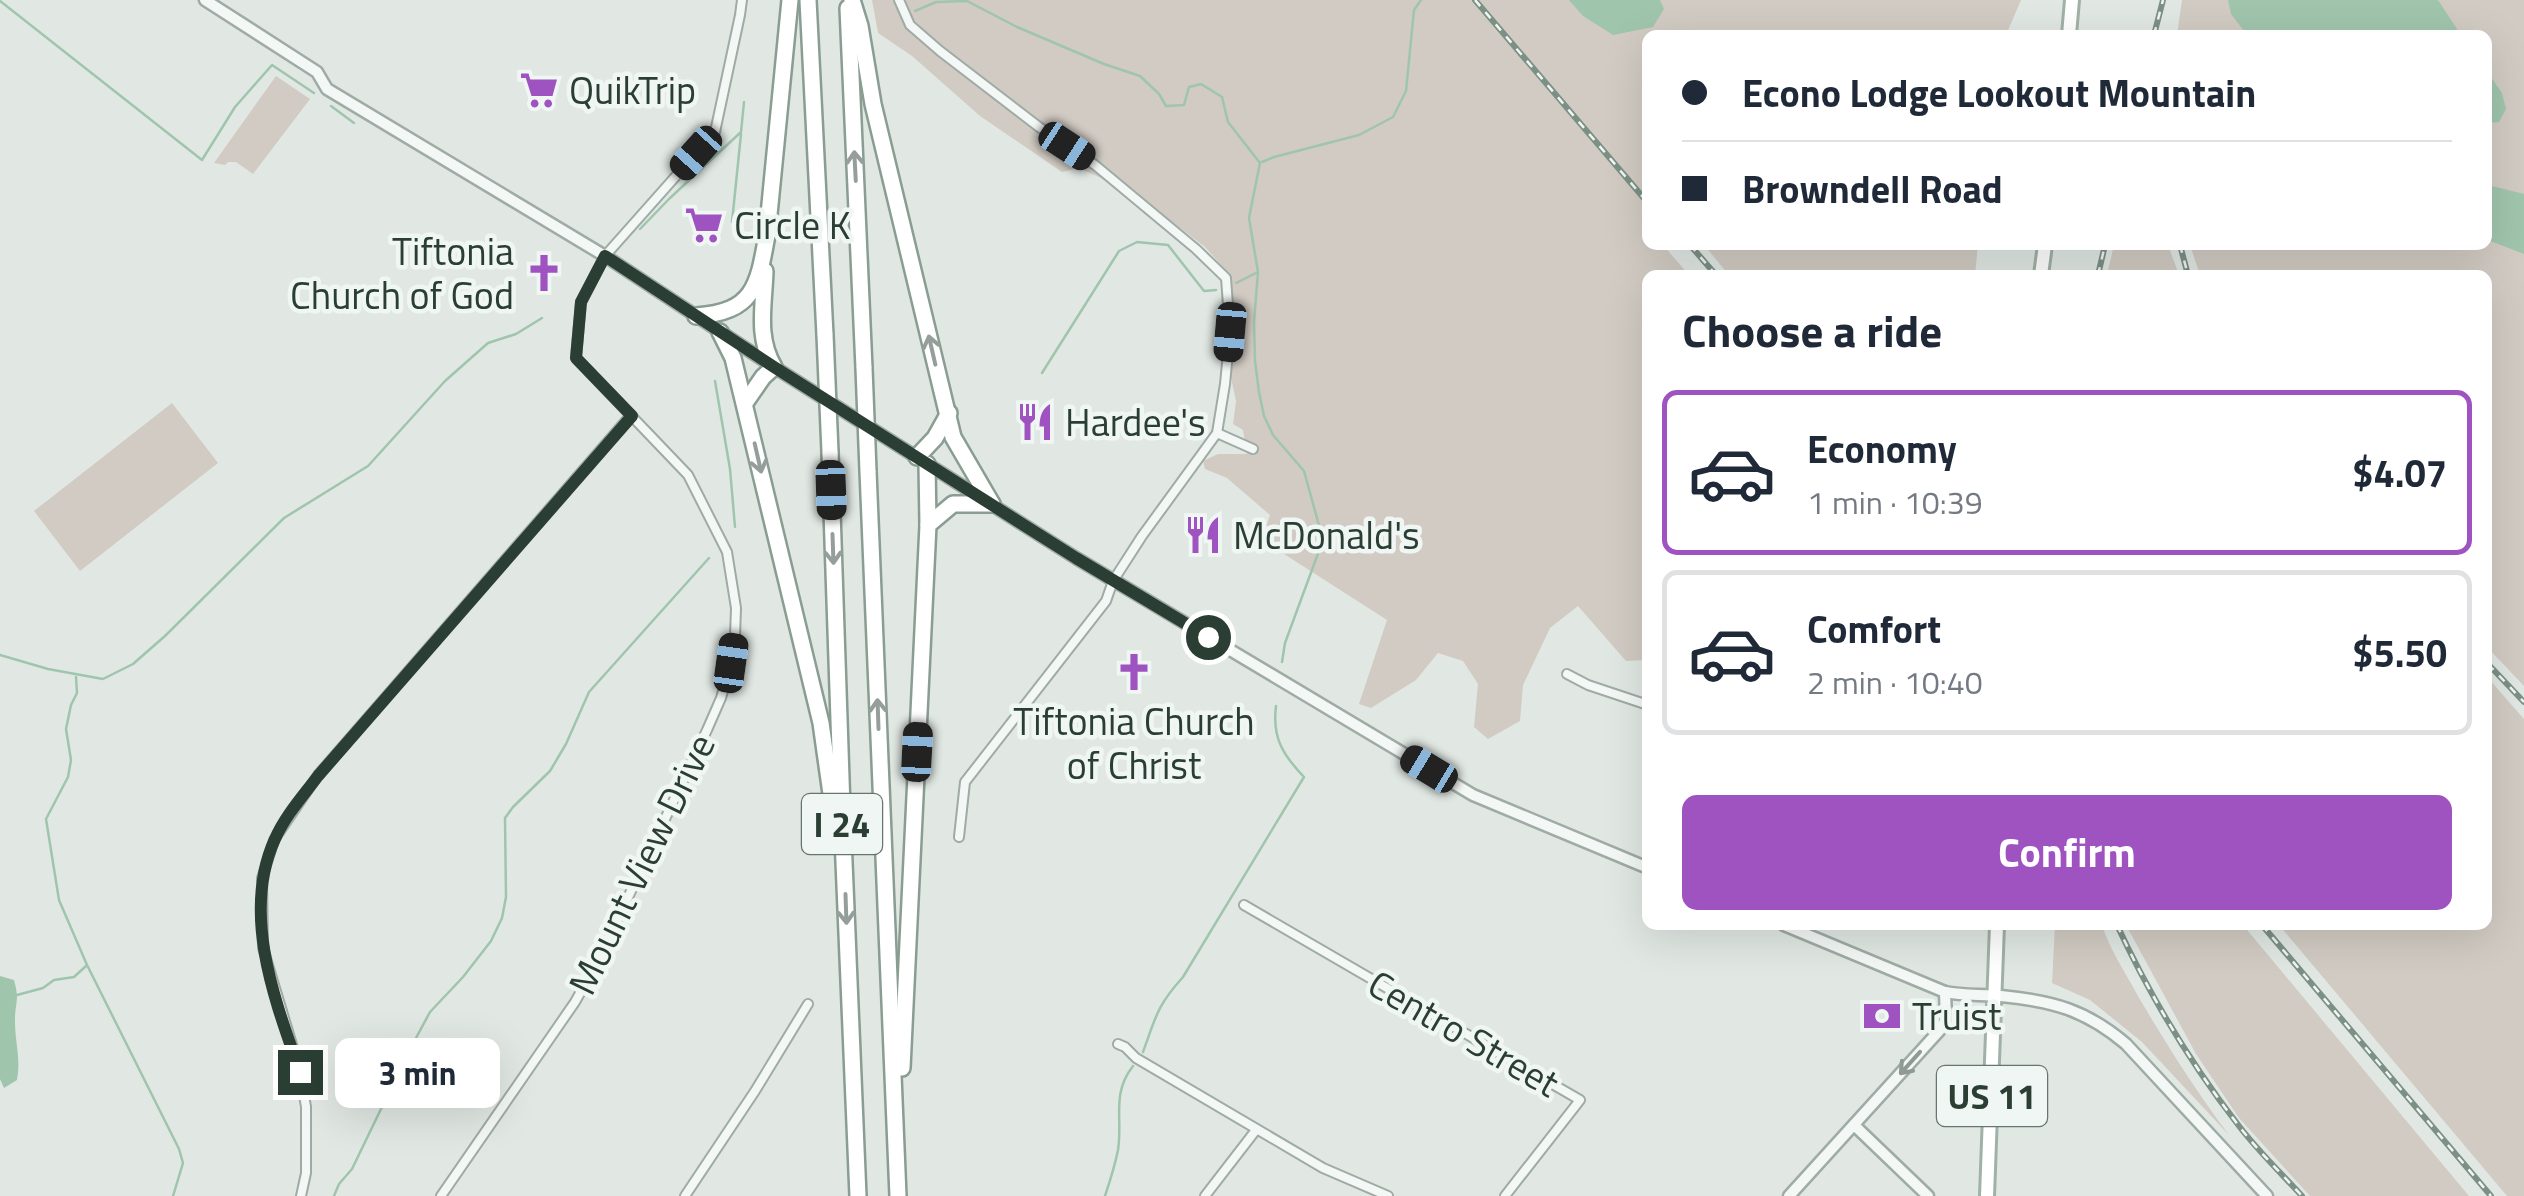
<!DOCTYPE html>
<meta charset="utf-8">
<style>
body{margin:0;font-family:"Titillium Web",sans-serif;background:#f6f6f7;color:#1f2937;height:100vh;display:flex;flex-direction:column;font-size:38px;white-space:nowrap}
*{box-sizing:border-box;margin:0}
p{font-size:32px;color:#747a83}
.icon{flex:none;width:55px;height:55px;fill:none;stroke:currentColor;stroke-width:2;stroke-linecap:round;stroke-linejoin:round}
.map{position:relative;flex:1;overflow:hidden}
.details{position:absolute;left:1642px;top:270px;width:850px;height:660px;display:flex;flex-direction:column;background:#fff;border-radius:15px;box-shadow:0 10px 40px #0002}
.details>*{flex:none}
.hud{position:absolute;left:1642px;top:30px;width:850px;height:220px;border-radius:15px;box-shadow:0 10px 40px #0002;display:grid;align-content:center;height:220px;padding:0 40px;background:#fff}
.end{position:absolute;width:45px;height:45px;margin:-22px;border:12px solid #2b3e34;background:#fff;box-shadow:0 0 0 5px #fff}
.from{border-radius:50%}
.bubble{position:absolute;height:70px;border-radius:15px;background:#fff;box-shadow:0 10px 40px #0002;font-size:32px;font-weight:700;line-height:70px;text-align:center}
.car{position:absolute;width:30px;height:60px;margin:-30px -15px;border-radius:12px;box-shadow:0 0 8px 2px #0007;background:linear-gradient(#222 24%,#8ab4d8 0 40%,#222 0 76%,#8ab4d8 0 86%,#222 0)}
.hud b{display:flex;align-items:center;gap:35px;height:95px;font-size:38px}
.hud b+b{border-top:2px solid #e0e1e3}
.hud i{width:25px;height:25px;background:#1f2937}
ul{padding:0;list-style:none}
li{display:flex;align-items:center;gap:30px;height:165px;margin:0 20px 15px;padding:0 20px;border:5px solid #e0e1e3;border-radius:15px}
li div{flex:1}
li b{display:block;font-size:38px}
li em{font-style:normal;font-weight:700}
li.active{border-color:#9e53c1}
li>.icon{width:90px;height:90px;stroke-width:1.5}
h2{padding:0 40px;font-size:45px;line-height:120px}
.cta{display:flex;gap:20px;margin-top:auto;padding:20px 40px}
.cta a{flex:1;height:115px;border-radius:15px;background:#9e53c1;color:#fff;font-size:40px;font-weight:700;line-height:115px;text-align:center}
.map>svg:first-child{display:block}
</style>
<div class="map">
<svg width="2524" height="1196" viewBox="0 0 2524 1196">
<rect width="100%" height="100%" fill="#e1e8e4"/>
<g fill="#d1cbc3">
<path d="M872 0H2021L2006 35H1648V245H1663L1689 275H1648L1647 660 1626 661 1578 606 1550 628 1523 685 1520 721 1488 739 1474 727 1478 684 1463 661 1438 653 1416 680 1371 708 1359 704 1387 620 1262 540 1270 515 1227 478 1205 469 1203 461 1218 454H1247L1243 430 1233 424 1236 401 1230 373 1234 306 1230 275 1205 247 1134 193 1079 168 1062 172 980 116 912 56 878 33Z"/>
<path d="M2182 0H2524V686L2488 648V275H2200L2190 245H2488V35H2177Z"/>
<path d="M276 76 310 99 253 174 236 162H228L225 165 214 163Z"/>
<path d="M1704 245H1978L1975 275H1729Z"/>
<path d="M2114 245H2168L2179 275H2155L2153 273 2146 275H2107Z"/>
<path d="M172 403 218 463 80 571 34 511Z"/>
<path d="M2488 678 2524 719V1196H2507L2279 925H2488Z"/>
<path d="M2055 925H2102C2110 950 2125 972 2138 996 2166 1044 2196 1091 2229 1135L2142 1042 2090 1000 2052 983Z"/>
<path d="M2126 925H2243L2469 1196H2310L2239 1118 2196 1054Z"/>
</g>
<g fill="#a0c5ad">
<path d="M1569 0H1660L1664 9 1653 27 1613 35 1583 16Z"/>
<path d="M2228 0H2438L2461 35H2247L2231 14Z"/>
<path d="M2488 73 2502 93 2506 109 2499 122 2488 123Z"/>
<path d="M2488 185 2524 194V254L2488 240Z"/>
<path d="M0 976 14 980C20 1002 15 1001 15 1021 15 1043 21 1058 17 1080L4 1088 0 1079Z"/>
</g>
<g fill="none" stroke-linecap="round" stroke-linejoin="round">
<g stroke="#a0c5ad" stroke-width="2.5">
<path d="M0 1 202 160 235 107 272 65 314 93"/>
<path d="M915 11 936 2 967 1 1017 27 1104 64 1140 76 1159 94 1166 106 1184 105 1189 87 1201 84 1222 97 1228 122 1260 163 1249 218 1258 272 1254 322 1255 361 1259 392 1264 416 1273 435 1304 471 1323 540 1285 643 1282 662"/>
<path d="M331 106 354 123"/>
<path d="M1262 162 1274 157 1359 135 1393 117 1406 91 1414 10 1421 0"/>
<path d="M732 222 741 134"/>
<path d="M640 229 670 198 741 132 744 102"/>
<path d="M1236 283 1256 273"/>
<path d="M1042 373 1119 251 1137 242 1168 245 1204 291 1216 290"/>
<path d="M715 381 730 469 735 527"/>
<path d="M0 655 48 669 103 679 133 664 165 636 284 518 368 466 445 381 488 343 516 334 542 318"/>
<path d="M76 677 77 693 71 705 66 729 71 760 68 777 46 819 59 900 87 965 179 1149 183 1163 173 1196"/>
<path d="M17 995 43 988 54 980 74 977 86 966"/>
<path d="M1143 1052C1156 1017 1156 1007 1183 977L1304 777C1283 755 1272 738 1276 706"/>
<path d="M334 1196 339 1184 352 1169 409 1051 430 1012 463 977 491 941 502 918 506 897 505 818 513 807 550 771 566 744 589 692 709 558"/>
<path d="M1105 1196C1110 1181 1115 1165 1118 1150 1123 1119 1111 1094 1133 1066"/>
</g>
<g stroke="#9faba5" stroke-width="12">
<g id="minor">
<path d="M899 0 910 25 940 51 1039 127 1095 165 1196 249 1226 278 1230 332 1225 384 1217 433 1142 536 1113 581 1106 601 965 782 959 837"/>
<path d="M1217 433 1253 449"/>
<path d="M1567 674 1588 685 1648 705"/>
<path d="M1244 905 1580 1100 1505 1196"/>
<path d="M1118 1044 1125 1047 1136 1058 1323 1168 1388 1196"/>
<path d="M301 1196 306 1173V1107L300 1071 263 948 262 878 274 840 318 775 631 415"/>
<path d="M441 1196 575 1002 598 961 707 730 721 698 731 663 735 636 736 608 727 552 688 475 576 358 581 302 605 256 715 132 740 15 742 0"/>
<path d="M685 1196 755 1091 808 1004"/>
<path d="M1205 1196 1256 1130"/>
</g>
</g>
<g stroke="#9faba5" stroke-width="15">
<g id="tertiary">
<path d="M205 0 317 72 327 89 605 256 774 367 1076 558 1473 795 1648 868"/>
<path d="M1784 925 1945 992C1964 996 1982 994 2001 996 2053 1001 2086 1010 2126 1044L2267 1196"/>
<path d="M1854 1125 1928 1196"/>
<path d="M1789 1196 1939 1031 1946 1020 1945 992"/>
</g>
</g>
<g stroke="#a0b1a7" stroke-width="18">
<g id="primary">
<path d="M2069 35 2072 0"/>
<path d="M2041 275 2045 245"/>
<path d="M1987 1196 1997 925"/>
</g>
</g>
<g stroke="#8a9d92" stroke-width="20">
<g id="motorway">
<path d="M808 0 825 335"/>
<path d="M852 0 860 26 873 104 953 437 992 504"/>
<path d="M848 8 864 368"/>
<path d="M696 316C754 312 758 286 767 235L790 0"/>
<path d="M720 332 733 358 821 723 833 808"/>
<path d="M745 403 763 377 774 367C756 337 764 305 765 271"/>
<path d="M830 452 843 838 858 1196"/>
<path d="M917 457 935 438 949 413"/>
<path d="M927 464 928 525"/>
<path d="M868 471 898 1196"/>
<path d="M902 1068 928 525 953 504H992"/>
</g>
</g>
<use href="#minor" stroke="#f3f7f5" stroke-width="8"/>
<use href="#tertiary" stroke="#f3f7f5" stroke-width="10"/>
<use href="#primary" stroke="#fff" stroke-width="12"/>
<use href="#motorway" stroke="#fff" stroke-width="15"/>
<g stroke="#7c9085" stroke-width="6">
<g id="rail">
<path d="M1475 0 1648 203"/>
<path d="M2154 35 2163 0"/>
<path d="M1690 245 1716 275"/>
<path d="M2180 245 2188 275"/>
<path d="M2098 275 2105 245"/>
<path d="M2488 664 2524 702"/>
<path d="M2117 925C2150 996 2191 1064 2239 1126 2258 1151 2281 1173 2302 1196"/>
<path d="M2262 925 2491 1196"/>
</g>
</g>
<use href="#rail" stroke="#f0f6f3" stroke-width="2.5" stroke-dasharray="8" stroke-linecap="butt"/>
<g stroke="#8a9d92" stroke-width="20" stroke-linecap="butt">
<g id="motorway-bridge">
<path d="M825 335 830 452"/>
<path d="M864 368 868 471"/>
</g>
</g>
<use href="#motorway-bridge" stroke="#fff" stroke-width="15"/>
</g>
<defs><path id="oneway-shaft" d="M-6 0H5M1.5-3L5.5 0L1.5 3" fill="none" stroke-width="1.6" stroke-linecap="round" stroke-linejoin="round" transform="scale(2.5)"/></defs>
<g stroke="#959e9a">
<use href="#oneway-shaft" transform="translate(855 166) rotate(-93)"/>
<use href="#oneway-shaft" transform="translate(932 350) rotate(-103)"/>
<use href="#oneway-shaft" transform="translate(758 458) rotate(77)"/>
<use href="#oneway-shaft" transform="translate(833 549) rotate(88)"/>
<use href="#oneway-shaft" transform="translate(878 714) rotate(-92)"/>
<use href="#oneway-shaft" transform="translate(846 909) rotate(88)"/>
</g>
<use stroke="#8f9a94" href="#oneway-shaft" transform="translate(1910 1063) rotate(132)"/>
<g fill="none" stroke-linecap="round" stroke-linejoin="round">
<path stroke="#2b3e34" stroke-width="12" d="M300 1072C275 1001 241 913 275 839 285 816 303 796 318 776L632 416 576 358 581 302 605 256 774 367 1076 558 1208 637"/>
</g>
<defs>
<g id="supermarket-bare" transform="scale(3)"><path d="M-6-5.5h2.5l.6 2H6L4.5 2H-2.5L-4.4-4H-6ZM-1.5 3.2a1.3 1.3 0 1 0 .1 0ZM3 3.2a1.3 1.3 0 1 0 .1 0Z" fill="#9e53c1" stroke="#f0f6f3" stroke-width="2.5" paint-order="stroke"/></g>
<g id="church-bare" transform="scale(3)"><path d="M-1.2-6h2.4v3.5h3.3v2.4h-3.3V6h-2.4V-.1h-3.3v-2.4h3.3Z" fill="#9e53c1" stroke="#f0f6f3" stroke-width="2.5" paint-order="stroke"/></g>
<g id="restaurant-bare" transform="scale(3)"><path d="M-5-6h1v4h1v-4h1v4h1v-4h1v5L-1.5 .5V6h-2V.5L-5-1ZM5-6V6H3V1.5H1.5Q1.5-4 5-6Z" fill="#9e53c1" stroke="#f0f6f3" stroke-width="2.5" paint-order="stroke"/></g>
<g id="bank-bare" transform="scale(3)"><path d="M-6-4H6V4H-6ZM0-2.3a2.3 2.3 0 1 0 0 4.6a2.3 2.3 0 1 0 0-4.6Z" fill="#9e53c1" stroke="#f0f6f3" stroke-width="2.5" paint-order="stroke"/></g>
</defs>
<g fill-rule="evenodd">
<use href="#supermarket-bare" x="539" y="90"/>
<use href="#supermarket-bare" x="704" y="225"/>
<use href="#church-bare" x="544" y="273"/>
<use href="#restaurant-bare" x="1035" y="422"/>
<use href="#restaurant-bare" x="1203" y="535"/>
<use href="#church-bare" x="1134" y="672"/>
<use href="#bank-bare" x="1882" y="1016"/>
</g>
<g text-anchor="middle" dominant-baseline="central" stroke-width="9" stroke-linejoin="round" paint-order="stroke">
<g fill="#f0f6f3" stroke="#66756d" stroke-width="2.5">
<rect x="802" y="794" width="80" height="60" rx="8"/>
<rect x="1937" y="1066" width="110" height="60" rx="8"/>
</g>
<g font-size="35" font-weight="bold" fill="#2b3e34">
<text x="842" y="824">I 24</text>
<text x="1992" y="1096">US 11</text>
</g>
<g font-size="38" fill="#2b3e34" stroke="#f0f6f3" text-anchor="start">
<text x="569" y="90">QuikTrip</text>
<text x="734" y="225">Circle K</text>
<text x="514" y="251" text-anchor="end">Tiftonia<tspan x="514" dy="44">Church of God</tspan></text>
<text x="1065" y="422">Hardee's</text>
<text x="1233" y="535">McDonald's</text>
<text x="1134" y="721" text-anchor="middle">Tiftonia Church<tspan x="1134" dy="44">of Christ</tspan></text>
<text x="1912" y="1016">Truist</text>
</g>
<g font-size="38" fill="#2b3e34" stroke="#f0f6f3">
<text transform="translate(641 864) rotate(-64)">Mount View Drive</text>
<text transform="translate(1464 1033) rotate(30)">Centro Street</text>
</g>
</g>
</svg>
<i class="end from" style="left:1208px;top:637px"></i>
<i class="end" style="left:300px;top:1072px"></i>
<div class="bubble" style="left:335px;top:1038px;width:165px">3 min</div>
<i class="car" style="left:1067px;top:146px;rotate:123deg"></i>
<i class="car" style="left:696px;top:153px;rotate:222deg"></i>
<i class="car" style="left:1230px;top:332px;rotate:185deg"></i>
<i class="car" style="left:831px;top:490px;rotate:178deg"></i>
<i class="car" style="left:731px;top:663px;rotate:8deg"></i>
<i class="car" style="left:917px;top:752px;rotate:3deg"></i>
<i class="car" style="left:1429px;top:769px;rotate:301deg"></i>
<div class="hud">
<b><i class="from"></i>Econo Lodge Lookout Mountain</b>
<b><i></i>Browndell Road</b>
</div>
<section class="details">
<h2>Choose a ride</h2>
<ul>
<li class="active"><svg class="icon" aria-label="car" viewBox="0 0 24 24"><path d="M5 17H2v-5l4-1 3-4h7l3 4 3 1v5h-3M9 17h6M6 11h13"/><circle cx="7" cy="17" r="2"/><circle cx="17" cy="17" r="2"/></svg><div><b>Economy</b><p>1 min · 10:39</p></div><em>$4.07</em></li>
<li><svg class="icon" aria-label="car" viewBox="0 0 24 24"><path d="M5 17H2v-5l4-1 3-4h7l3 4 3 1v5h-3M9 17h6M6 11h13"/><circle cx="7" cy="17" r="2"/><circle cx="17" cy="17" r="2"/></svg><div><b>Comfort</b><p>2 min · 10:40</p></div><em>$5.50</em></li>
</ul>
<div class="cta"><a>Confirm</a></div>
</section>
</div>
